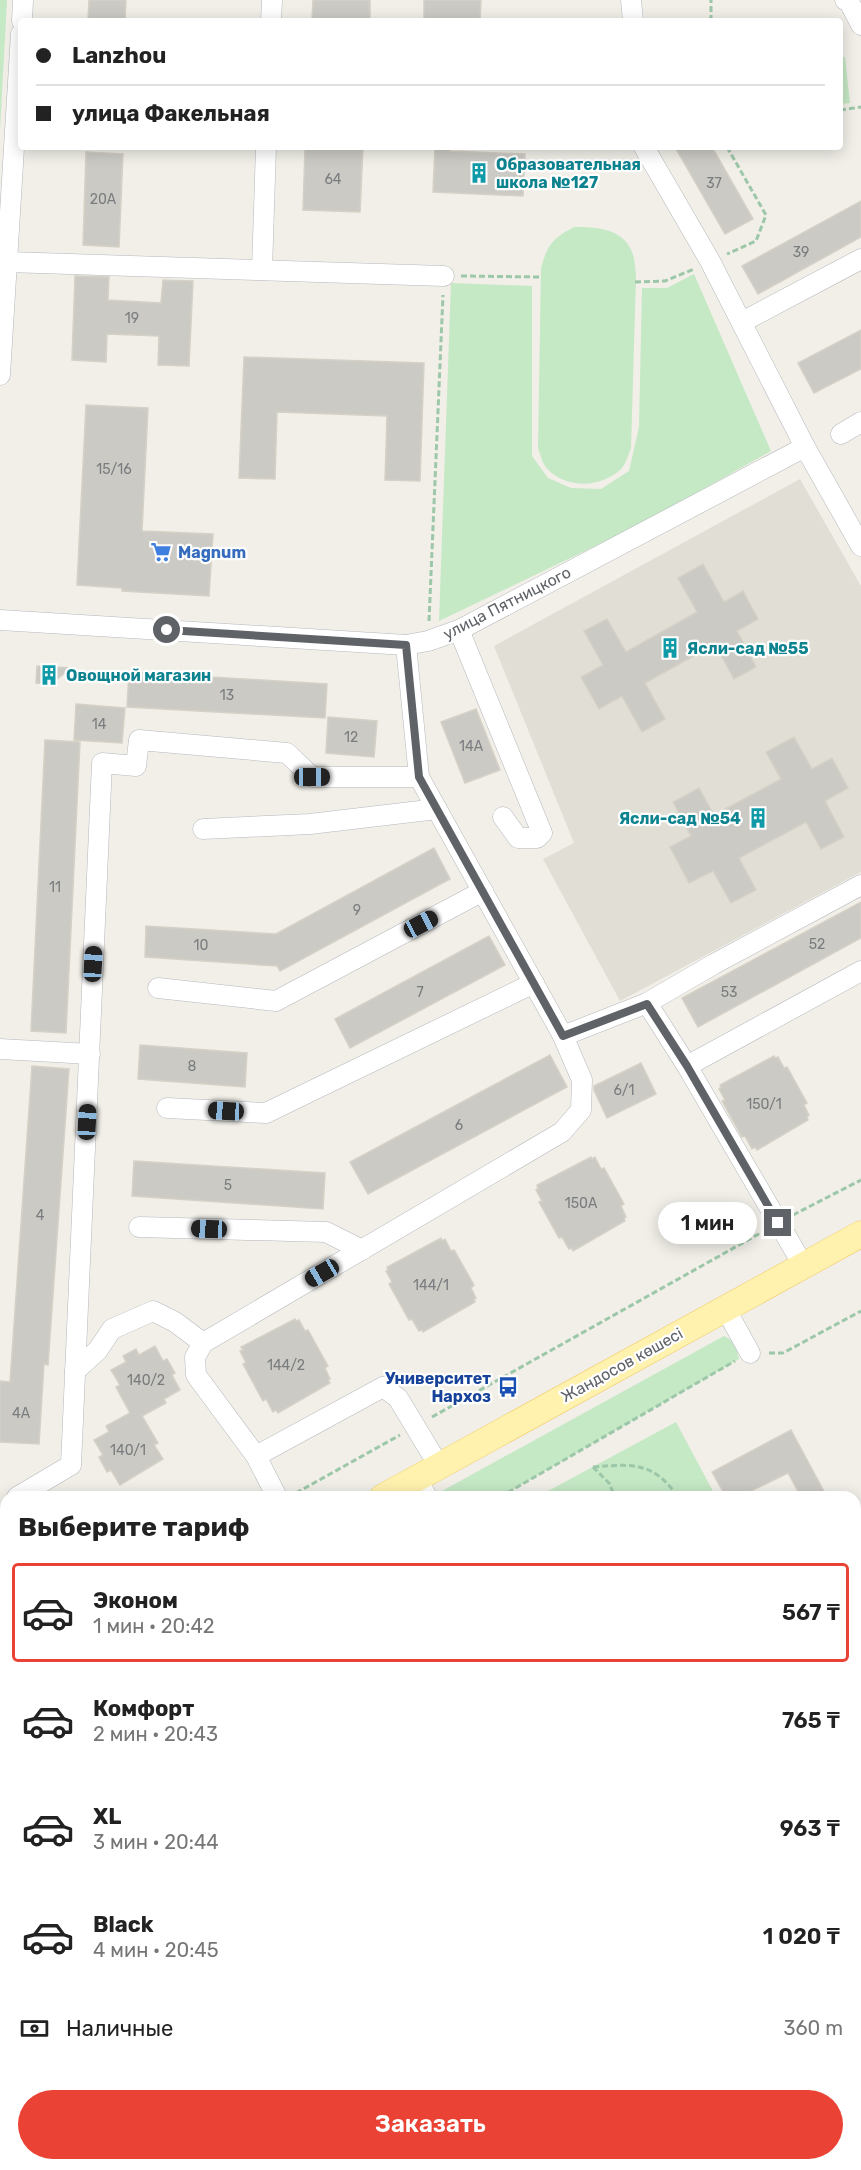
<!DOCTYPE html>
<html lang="ru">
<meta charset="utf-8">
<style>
body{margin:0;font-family:Rubik,sans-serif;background:#f6f6f6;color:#222;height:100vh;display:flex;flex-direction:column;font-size:22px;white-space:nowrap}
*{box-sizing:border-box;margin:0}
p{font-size:20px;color:#767676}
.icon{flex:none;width:33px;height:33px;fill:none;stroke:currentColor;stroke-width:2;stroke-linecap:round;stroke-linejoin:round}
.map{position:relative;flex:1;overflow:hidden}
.side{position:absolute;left:0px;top:1491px;width:861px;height:680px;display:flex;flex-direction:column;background:#fff;border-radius:18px 18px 0 0;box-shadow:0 3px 15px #0003}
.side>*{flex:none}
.top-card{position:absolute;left:18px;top:18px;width:825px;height:132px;border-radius:6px;box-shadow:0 3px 15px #0003;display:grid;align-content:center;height:132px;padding:0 18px;background:#fff}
.end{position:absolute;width:27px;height:27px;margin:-14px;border:8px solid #5f6368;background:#fff;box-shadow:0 0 0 3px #fff}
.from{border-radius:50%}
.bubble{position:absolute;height:42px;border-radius:21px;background:#fff;box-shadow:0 3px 15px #0003;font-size:20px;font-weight:600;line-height:42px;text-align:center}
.car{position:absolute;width:18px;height:36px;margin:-18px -9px;border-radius:8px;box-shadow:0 0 4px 2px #0007;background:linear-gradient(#222 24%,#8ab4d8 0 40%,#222 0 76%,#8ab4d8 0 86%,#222 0)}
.top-card b{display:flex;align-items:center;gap:21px;height:57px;font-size:22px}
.top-card b+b{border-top:2px solid #e0e0e0}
.top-card i{width:15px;height:15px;background:#222}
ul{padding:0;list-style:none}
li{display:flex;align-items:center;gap:18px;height:99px;margin:0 12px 9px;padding:0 6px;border:3px solid transparent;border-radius:6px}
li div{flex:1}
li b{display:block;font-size:22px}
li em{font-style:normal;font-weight:600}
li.selected{border-color:#ea4335}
li>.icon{width:54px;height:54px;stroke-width:1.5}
h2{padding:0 18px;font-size:27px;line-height:72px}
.pay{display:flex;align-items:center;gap:15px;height:66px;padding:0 18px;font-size:22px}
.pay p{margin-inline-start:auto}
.cta{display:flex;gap:12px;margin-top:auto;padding:12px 18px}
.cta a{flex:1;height:69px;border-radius:36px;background:#ea4335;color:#fff;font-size:24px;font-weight:600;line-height:69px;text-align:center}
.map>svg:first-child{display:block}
</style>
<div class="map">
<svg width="861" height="2170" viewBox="0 0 861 2170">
<rect width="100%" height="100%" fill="#f1efe8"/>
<path fill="#e1ded6" d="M800 479 861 586V872L620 1001 543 859 574 843 494 646Z"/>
<g fill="#c5e8c5">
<path d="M0 0H7L0 130Z"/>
<path d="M840 57H845L850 103 840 104Z"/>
<path d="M574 227C595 227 623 228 632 252 635 259 635 268 636 276L631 448C628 455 626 464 621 469 600 489 563 489 545 466 542 461 540 454 538 448L541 268C548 244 552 239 574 227Z"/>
<path d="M694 274 771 451 637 526 439 621 451 283 532 286V456L548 478 571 488 601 489 629 471 639 427 642 288H667Z"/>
<path d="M724 1336 735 1342 739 1359 500 1497H446L442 1491Z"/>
<path d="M676 1422 716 1497H537Z"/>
<path d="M6 1801V1845L0 1848V1804Z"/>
<path d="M565 2164H803V2165L801 2170H563Z"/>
</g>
<g fill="#cccac5" stroke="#d6d1c6" stroke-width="1.5">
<path d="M89 0H126L125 21H88Z"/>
<path d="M313 0H370V21H312Z"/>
<path d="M424 0H481L480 21H424Z"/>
<path d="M305 147H363L360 212 303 210Z"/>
<path d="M435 147H450V151L525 154 523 196 433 192Z"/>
<path d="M675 147H712L753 219 725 234Z"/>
<path d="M86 152 123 154 119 247 83 245Z"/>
<path d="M861 201V237L758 294 742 266Z"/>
<path d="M75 276 109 277 108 300 161 303 163 280 193 281 189 366 158 365 159 336 107 334 106 362 72 360Z"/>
<path d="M861 330V369L814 393 798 363Z"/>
<path d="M244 357 424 363 420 481 385 480 387 416 277 412 275 479 239 478Z"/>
<path d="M86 405 148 408 142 531 213 534 209 596 122 591V588L77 585Z"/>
<path d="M703 564 724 602 743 591 758 619 737 631 756 667 734 679 715 644 645 683 665 719 642 732 622 696 599 709 581 677 603 665 584 631 607 619 626 652 697 612 678 578Z"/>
<path d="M37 666 71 668 51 684 36 683Z"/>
<path d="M129 672 327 684 325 718 127 707Z"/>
<path d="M76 704 125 708 122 743 74 740Z"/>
<path d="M476 709 500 770 465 783 441 722Z"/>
<path d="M328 717 377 721 374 757 326 753Z"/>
<path d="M794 737 812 769 832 758 848 788 825 801 844 837 821 849 806 822 739 858 756 890 731 903 713 871 689 883 670 847 691 836 673 802 699 788 714 815 781 779 766 752Z"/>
<path d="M45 740 80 742 66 1033 31 1031Z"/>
<path d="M434 848 450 879 280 971 277 966 145 957 146 926 276 934Z"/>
<path d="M861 902V938L698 1027 682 998Z"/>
<path d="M489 936 505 965 350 1048 335 1019Z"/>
<path d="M140 1045 247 1053 245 1087 138 1079Z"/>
<path d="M550 1055 567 1087 368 1194 350 1162Z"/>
<path d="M774 1056 775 1058 778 1057 784 1068 787 1067 807 1103 804 1105 809 1115 807 1117 808 1120 757 1150 755 1147 752 1149 745 1136 742 1137 722 1101 725 1100 719 1089 721 1087 720 1085Z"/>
<path d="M641 1063 656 1094 607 1118 594 1090V1086Z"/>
<path d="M32 1066 69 1069 48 1365 44 1364 39 1444 0 1442V1381L10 1382Z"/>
<path d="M591 1157 592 1159 595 1157 601 1169 604 1168 624 1204 621 1206 626 1217 624 1218 625 1221 573 1251 572 1248 569 1249 562 1237 559 1238 539 1202 542 1201 536 1190 538 1188 537 1185Z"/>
<path d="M134 1161 325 1173 323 1209 132 1196Z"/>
<path d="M441 1238 442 1241 445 1239 451 1251 454 1250 474 1285 471 1288 476 1298 474 1300 475 1302 423 1332 422 1330 419 1331 412 1319 409 1320 389 1284 392 1282 386 1271 388 1270 387 1267Z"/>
<path d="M295 1319 296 1321 299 1320 305 1331 308 1330 328 1366 325 1368 330 1379 328 1380 330 1383 278 1413 276 1410 273 1412 266 1399 263 1401 243 1364 246 1363 240 1351 243 1350 241 1347Z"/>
<path d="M155 1346 163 1361 167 1359 175 1373 172 1375 180 1390 164 1399 166 1403 142 1416 158 1443 154 1445 163 1459 120 1485 111 1470 107 1472 99 1457 103 1455 94 1440 109 1432 106 1426 130 1413 116 1387 120 1385 111 1370 126 1362 123 1356 136 1349 139 1355Z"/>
<path d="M791 1430 827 1497H801L788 1473 749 1492 752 1497H726L712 1472Z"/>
</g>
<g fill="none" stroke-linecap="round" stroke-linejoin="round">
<g stroke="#b5b8bc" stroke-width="21">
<g id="minor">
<path d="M631 0 633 21"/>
<path d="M845 0H848L861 25"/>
<path d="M22 21 23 0"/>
<path d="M271 21 272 0"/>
<path d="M644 147 710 261 805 447 861 546"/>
<path d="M7 262 444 276"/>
<path d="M262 270 266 147"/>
<path d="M742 322 861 259"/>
<path d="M0 375 21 34"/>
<path d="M841 434 861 422"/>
<path d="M0 620 406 645 428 641 459 630 805 447"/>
<path d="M459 630 542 833 537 838H518L503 817"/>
<path d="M406 645 419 777 563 1036 647 1003 687 1066 803 1265"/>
<path d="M203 829 310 824 437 809"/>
<path d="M158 988 276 1001 483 891"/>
<path d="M647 1003 714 964 861 885"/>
<path d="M0 1049 90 1054"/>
<path d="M687 1066 861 971"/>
<path d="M167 1108 266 1113 534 983"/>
<path d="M139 1227 326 1232 362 1250"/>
<path d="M725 1308 750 1353"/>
<path d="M75 1371 98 1350 112 1329 153 1311 175 1322 203 1343"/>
<path d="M256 1456 383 1387 398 1398 439 1466"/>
<path d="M417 1479 427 1497"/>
<path d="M17 1497 71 1465 102 763 136 766 139 740 287 753 312 777H419"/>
<path d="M277 1497 256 1456 196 1375 195 1357 203 1343 562 1132 581 1110 582 1080 563 1036"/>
<path d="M855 1913 861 1909"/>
<path d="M855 2037 861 2043"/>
</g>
</g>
<g stroke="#f2c960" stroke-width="27">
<g id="major">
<path d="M383 1497 861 1234"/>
<path d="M0 1711 6 1707"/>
</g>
</g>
<g stroke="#9cc7a9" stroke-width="3" stroke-dasharray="6 3" stroke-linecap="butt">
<path d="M711 21V0"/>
<path d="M840 110 861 107"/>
<path d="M727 147 766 215 756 241 727 254"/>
<path d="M461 276 541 277"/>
<path d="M635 282 665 281 694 269"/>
<path d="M429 621 443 295"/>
<path d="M793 1215 861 1180"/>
<path d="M769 1353H783L861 1311"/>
<path d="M432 1417 764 1231"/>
<path d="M593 1467C632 1464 653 1461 678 1497"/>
<path d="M593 1467 609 1483 615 1497"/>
<path d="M296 1493 400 1435"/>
<path d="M500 1497 735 1361"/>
<path d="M667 1497 675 1492"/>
<path d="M0 1662 6 1659"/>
<path d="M0 1764 6 1761"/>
</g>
<use href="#minor" stroke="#fff" stroke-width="20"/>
<use href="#major" stroke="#fff2af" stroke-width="26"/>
</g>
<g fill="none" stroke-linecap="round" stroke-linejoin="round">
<path stroke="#5f6368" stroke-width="8" d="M167 630 406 645 419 777 563 1036 647 1004 687 1066 778 1223"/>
</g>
<defs>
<g id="building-bare" transform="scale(1.62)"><path d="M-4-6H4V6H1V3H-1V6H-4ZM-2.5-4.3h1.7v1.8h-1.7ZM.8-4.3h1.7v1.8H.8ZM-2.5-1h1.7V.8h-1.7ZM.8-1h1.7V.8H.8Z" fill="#0f9aa8" stroke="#fff" stroke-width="2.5" paint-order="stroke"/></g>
<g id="supermarket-bare" transform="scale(1.62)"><path d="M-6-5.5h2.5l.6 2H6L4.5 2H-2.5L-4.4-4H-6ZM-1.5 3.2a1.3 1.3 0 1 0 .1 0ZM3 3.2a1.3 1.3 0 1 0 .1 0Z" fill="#3f7fe0" stroke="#fff" stroke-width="2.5" paint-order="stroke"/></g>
<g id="bus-bare" transform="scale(1.62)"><path d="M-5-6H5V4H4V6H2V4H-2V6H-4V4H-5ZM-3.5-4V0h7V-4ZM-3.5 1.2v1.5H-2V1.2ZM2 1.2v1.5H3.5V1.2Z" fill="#1a4fb4" stroke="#fff" stroke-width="2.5" paint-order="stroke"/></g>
</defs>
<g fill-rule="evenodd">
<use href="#building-bare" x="479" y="173"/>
<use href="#supermarket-bare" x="161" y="552"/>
<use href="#building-bare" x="670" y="648"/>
<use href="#building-bare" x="49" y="675"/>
<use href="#building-bare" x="758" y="818"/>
<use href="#bus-bare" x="508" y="1387"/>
</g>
<g text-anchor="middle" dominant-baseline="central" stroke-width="4.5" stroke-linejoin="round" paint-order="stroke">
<g font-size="14" fill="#7a7d7f">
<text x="333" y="179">64</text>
<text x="714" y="183">37</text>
<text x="103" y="199">20А</text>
<text x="801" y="252">39</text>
<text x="132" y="318">19</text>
<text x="114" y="469">15/16</text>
<text x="227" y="695">13</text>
<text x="99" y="724">14</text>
<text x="351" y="737">12</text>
<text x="471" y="746">14А</text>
<text x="55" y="887">11</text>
<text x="357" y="910">9</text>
<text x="817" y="944">52</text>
<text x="201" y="945">10</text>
<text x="420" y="992">7</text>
<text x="729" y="992">53</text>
<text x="192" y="1066">8</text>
<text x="624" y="1090">6/1</text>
<text x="764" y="1104">150/1</text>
<text x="459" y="1125">6</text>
<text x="228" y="1185">5</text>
<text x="581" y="1203">150A</text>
<text x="40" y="1215">4</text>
<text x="431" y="1285">144/1</text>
<text x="286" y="1365">144/2</text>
<text x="146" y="1380">140/2</text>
<text x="21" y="1413">4А</text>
<text x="128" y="1450">140/1</text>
</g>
<g font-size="16" font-weight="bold" fill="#0d838f" stroke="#fff" text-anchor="start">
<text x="496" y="164">Образовательная<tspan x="496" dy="18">школа №127</tspan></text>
<text x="687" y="648">Ясли-сад №55</text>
<text x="66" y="675">Овощной магазин</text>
<text x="741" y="818" text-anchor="end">Ясли-сад №54</text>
</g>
<g font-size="16" font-weight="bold" fill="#366cbe" stroke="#fff" text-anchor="start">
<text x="178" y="552">Magnum</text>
</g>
<g font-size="16" fill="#5f6368" stroke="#fff">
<text transform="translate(507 603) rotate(-27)">улица Пятницкого</text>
<text transform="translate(622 1365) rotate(-29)">Жандосов көшесі</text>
</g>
<g font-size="16" font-weight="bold" fill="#164399" stroke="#fff" text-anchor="end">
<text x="491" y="1378">Университет<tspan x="491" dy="18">Нархоз</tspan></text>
</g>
</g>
</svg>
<i class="end from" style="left:167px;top:630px"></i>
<i class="end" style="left:778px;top:1223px"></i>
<div class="bubble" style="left:658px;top:1202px;width:99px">1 мин</div>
<i class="car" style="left:312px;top:777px;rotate:90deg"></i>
<i class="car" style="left:421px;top:924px;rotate:62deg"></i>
<i class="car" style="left:93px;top:964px;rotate:3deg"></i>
<i class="car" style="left:226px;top:1111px;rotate:273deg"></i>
<i class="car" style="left:87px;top:1122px;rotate:3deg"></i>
<i class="car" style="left:209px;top:1229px;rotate:272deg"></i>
<i class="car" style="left:322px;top:1273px;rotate:240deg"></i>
<div class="top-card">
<b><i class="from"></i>Lanzhou</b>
<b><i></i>улица Факельная</b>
</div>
<section class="side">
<h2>Выберите тариф</h2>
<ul>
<li class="selected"><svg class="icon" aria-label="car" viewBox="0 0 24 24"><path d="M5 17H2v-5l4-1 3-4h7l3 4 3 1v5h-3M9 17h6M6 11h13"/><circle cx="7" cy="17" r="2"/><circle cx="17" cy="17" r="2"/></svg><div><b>Эконом</b><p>1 мин · 20:42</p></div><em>567 ₸</em></li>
<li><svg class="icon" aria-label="car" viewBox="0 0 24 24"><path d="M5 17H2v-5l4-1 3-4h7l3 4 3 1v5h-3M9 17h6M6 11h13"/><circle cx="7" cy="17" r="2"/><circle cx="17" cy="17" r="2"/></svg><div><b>Комфорт</b><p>2 мин · 20:43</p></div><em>765 ₸</em></li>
<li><svg class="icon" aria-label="car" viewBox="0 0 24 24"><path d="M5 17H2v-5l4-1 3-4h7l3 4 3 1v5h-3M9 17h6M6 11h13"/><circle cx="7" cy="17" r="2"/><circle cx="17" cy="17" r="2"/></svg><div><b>XL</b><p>3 мин · 20:44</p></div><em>963 ₸</em></li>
<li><svg class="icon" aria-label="car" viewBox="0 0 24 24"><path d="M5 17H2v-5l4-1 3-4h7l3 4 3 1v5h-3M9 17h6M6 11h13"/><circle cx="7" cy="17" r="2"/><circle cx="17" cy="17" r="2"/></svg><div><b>Black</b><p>4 мин · 20:45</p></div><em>1 020 ₸</em></li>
</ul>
<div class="pay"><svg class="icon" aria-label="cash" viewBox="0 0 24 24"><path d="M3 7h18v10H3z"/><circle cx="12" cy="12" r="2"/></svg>Наличные<p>360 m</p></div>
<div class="cta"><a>Заказать</a></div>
</section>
</div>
